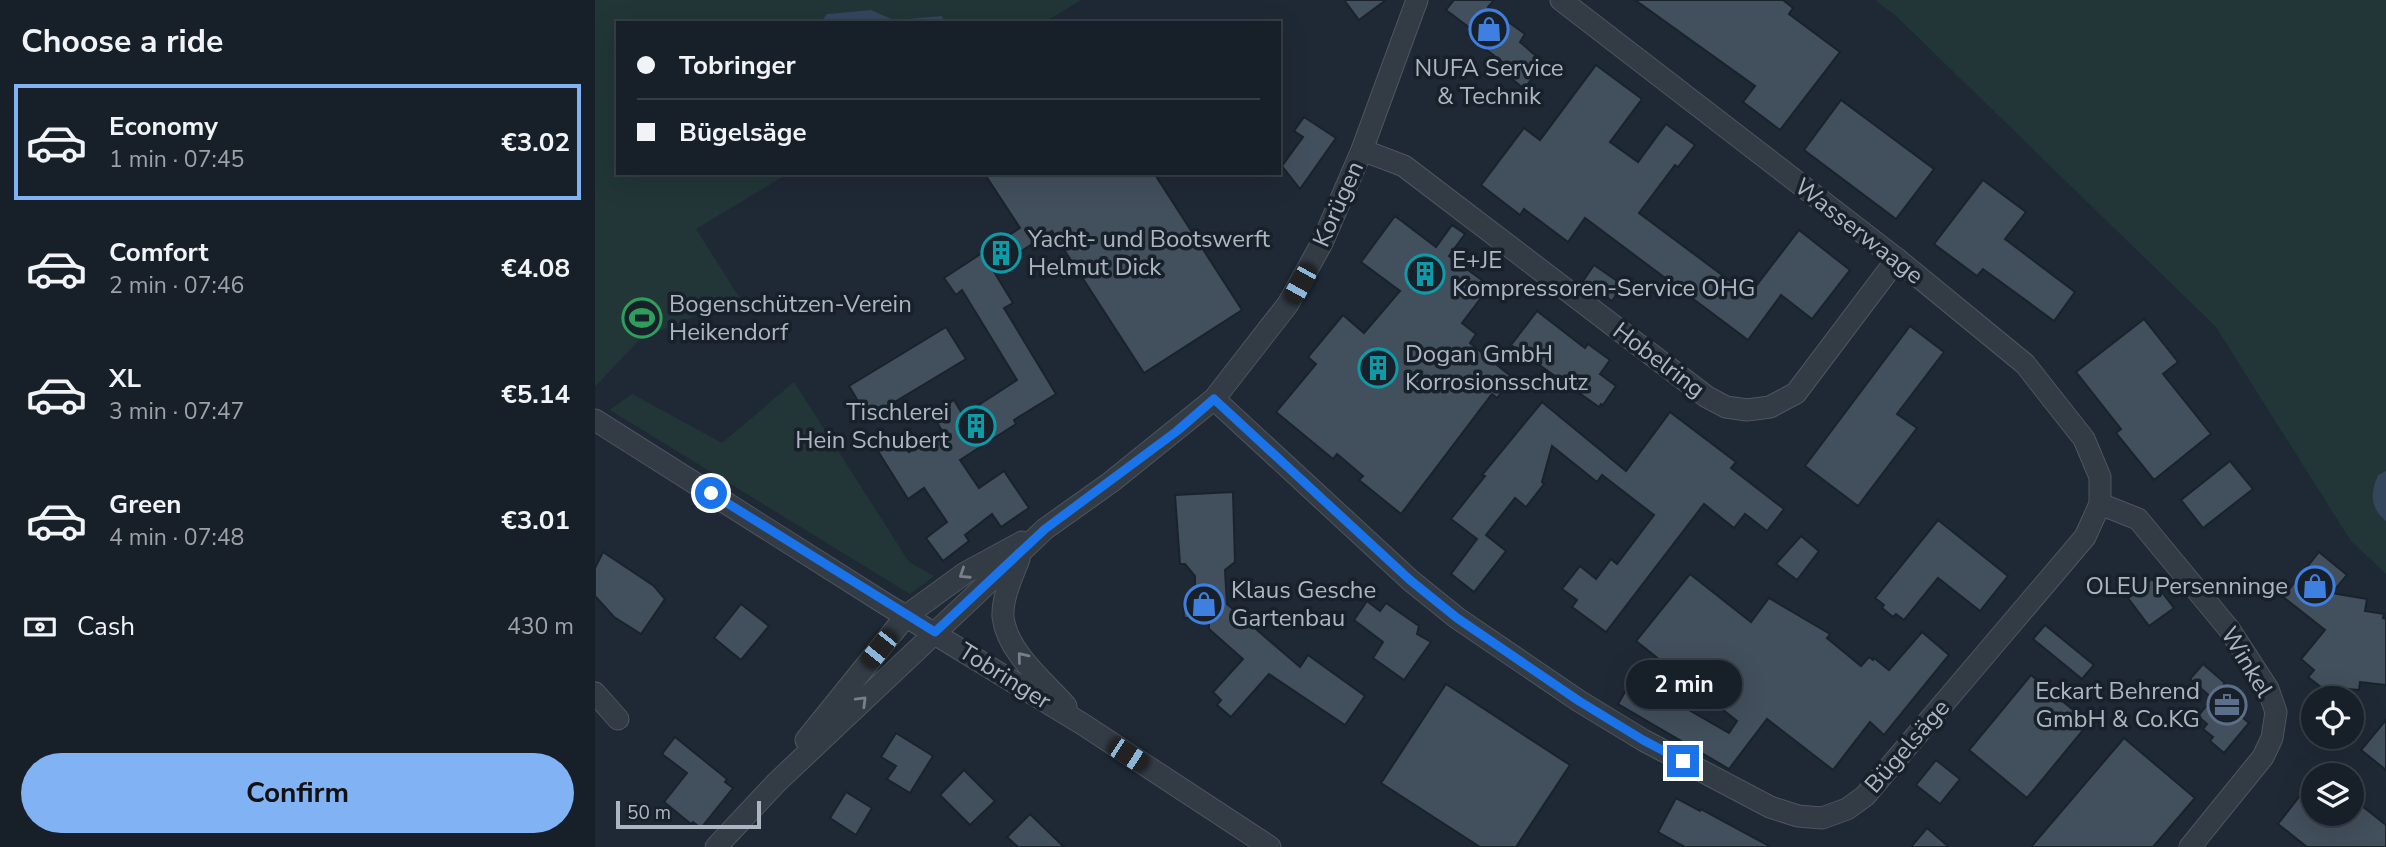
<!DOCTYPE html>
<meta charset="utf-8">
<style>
body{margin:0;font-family:"Nunito Sans",sans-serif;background:#202730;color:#f1f3f6;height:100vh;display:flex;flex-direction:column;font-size:26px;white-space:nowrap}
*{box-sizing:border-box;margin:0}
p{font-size:23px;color:#9ea2a8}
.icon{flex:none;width:38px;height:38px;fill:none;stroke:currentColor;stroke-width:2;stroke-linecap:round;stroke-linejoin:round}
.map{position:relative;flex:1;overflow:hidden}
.details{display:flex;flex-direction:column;background:#171f28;width:595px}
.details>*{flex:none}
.banner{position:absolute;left:21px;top:21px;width:665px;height:154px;border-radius:0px;box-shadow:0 7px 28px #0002,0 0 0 2px #363d45;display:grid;align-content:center;height:154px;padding:0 21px;background:#171f28}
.tools{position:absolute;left:1706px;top:686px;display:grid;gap:14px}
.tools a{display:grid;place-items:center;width:63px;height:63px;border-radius:50%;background:#171f28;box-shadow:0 7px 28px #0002,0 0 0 2px #363d45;font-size:35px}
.scale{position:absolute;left:21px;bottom:18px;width:145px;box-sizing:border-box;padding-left:7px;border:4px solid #acb6c2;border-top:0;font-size:19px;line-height:24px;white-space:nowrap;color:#acb6c2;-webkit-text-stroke:5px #18202a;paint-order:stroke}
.end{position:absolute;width:32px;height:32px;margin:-16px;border:9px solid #1a73e8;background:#fff;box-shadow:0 0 0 4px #fff}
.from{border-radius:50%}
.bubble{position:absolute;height:49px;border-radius:24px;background:#171f28;box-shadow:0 7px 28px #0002,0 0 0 2px #363d45;font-size:23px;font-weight:700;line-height:49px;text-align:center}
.car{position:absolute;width:21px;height:42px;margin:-21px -10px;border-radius:9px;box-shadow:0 0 5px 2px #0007;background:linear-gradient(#222 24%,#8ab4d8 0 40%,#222 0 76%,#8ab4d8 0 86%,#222 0)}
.banner b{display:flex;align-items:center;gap:24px;height:66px;font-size:26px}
.banner b+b{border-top:2px solid #363d45}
.banner i{width:18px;height:18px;background:#f1f3f6}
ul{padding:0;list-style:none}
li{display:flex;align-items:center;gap:21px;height:116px;margin:0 14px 10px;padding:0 7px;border:4px solid transparent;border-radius:0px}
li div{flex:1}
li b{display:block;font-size:26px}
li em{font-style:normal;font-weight:700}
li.selected{border-color:#80b2f4}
li>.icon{width:63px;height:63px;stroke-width:1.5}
h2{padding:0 21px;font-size:32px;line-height:84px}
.pay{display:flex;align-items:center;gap:18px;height:77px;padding:0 21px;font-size:26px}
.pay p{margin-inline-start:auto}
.cta{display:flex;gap:14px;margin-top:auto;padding:14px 21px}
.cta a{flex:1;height:80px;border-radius:42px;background:#80b2f4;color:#111;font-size:28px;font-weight:700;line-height:80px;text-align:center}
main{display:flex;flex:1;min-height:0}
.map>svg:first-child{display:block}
</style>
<main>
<section class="details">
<h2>Choose a ride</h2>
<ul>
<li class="selected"><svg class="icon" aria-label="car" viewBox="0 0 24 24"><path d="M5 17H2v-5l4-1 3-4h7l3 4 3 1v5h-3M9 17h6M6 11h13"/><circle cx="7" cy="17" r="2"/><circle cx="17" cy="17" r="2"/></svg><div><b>Economy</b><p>1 min · 07:45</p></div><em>€3.02</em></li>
<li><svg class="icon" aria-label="car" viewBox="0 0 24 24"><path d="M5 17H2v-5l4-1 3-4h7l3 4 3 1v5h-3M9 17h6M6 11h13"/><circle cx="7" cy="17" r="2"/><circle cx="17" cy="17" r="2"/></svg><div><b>Comfort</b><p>2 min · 07:46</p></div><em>€4.08</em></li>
<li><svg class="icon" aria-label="car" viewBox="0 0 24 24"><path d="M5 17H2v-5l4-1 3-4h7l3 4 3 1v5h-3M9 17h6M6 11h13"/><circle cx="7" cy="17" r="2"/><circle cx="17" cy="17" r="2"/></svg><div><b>XL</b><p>3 min · 07:47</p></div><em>€5.14</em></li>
<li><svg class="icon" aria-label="car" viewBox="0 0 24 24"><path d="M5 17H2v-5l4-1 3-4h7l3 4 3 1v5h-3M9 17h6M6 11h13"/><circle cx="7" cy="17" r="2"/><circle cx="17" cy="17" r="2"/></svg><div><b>Green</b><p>4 min · 07:48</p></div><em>€3.01</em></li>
</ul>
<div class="pay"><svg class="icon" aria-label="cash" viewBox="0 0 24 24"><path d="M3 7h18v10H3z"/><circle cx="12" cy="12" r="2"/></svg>Cash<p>430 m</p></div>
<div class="cta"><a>Confirm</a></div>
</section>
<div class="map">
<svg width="1791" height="847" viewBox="0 0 1791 847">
<rect width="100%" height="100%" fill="#1f2935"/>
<g fill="#223637">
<path d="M0 0H486L448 23H350L347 16 299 20 276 10 232 14 225 23H23V173H194L101 229 144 297 44 340 0 387Z"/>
<path d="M1280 0H1791V574L1756 541 1621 327 1300 15Z"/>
<path d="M199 382 314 562 339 576 315 594 15 410 37 394 127 443Z"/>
</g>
<g fill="#33465c">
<path d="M276 10 299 20 347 16 350 23H225L232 14Z"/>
<path d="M1791 471V521C1775 508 1775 493 1783 475Z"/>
</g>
<g fill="#424f5c" stroke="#1a222c" stroke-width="2">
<path d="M749 0H791L764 20Z"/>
<path d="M859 0H899L893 7 930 34 925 42 949 63 929 89 904 68 908 63 872 34 876 29 851 10Z"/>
<path d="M1040 0H1188L1198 8 1194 14 1245 52 1185 130 1148 102 1160 86Z"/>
<path d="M1001 65 1047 99 1015 142 1043 162 1071 124 1100 145 1083 167 1080 165 1044 213 1154 295 1204 230 1255 270 1217 319 1186 295 1153 340 990 218 973 242 929 209 925 215 886 185 929 128 945 140Z"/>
<path d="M1246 100 1339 169 1301 219 1209 150Z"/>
<path d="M709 117 741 138 705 189 687 166 708 137 699 131Z"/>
<path d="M389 173H559L647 310 549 373 457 231 398 270 418 303 409 308 461 394 419 420 421 424 365 460 384 488 409 471 434 508 406 527 397 514 370 535 374 541 348 561 331 538 352 522 329 488 313 499 281 448 301 434 314 452 344 431 346 429 337 414 359 400 368 415 422 380 367 290 361 295 349 278 425 228Z"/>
<path d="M1388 180 1431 212 1410 239 1480 292 1459 321 1388 269 1382 276 1339 244Z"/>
<path d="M800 216 841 247 857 225 870 234 854 256 895 286 867 323 881 334 875 343 918 378 902 398 897 394 806 514 764 480 768 476 742 454 738 459 681 412 721 364 713 357 748 315 769 333 805 291 766 262Z"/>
<path d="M999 265 1028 285 1017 301 988 281Z"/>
<path d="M942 311 990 348 993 344 1015 360 1005 374 1021 386 1008 405 1006 404 1004 407 916 345Z"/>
<path d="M1549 319 1583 362 1568 374 1616 434 1559 480 1521 433 1526 429 1481 372Z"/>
<path d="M1315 326 1349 352 1302 414 1322 428 1263 506 1210 466Z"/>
<path d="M351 327 371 359 273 418 254 386Z"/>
<path d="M947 402 1031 471 1075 412 1141 462 1136 468 1189 509 1172 531 1150 514 1139 528 1109 504 1011 632 977 607 982 600 967 589 985 566 1001 579 1016 559 1022 564 1059 515 1007 475 1002 482 957 446 947 482 949 484 931 507 920 498 891 535 911 551 879 592 856 574 882 539 856 519 890 476 887 475Z"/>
<path d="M1635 461 1658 489 1608 528 1586 500Z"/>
<path d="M638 492 640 562 630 570 632 604 705 667 713 655 770 696 750 725 674 674 636 717 622 705 626 700 618 692 648 659 614 629V617L589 618 588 600 600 587V576L590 564H585L580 495Z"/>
<path d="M1343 520 1413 576 1385 611 1343 578 1309 620 1301 614 1298 617 1287 608 1289 605 1280 598Z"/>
<path d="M1206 536 1224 551 1202 580 1181 564Z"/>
<path d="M8 552 59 586 70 599 46 634 19 617 0 596V568Z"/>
<path d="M1724 552 1752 575 1737 593 1772 599 1770 611 1789 614 1788 618 1791 619V685L1765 682 1764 690 1753 689 1746 697 1743 694 1740 698 1713 677 1719 670 1706 659 1730 630 1688 597Z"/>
<path d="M1095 574 1156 622 1174 598 1235 634 1232 638 1266 666 1274 657 1278 660 1279 658 1294 670 1327 632 1354 655 1289 735 1275 722 1238 770 1172 719 1134 769 1023 704 1038 678 1134 733 1142 721 1041 641Z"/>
<path d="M1557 579 1579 608 1554 626 1533 598Z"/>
<path d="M772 601 785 611 791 603 824 626 822 634 836 642 809 680 778 658 788 642 759 620Z"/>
<path d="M146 604 174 626 146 660 119 638Z"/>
<path d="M1450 625 1499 665 1487 679 1438 639Z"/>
<path d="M1608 664 1630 683 1617 698 1595 679Z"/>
<path d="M1436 675 1494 723 1432 798 1374 750Z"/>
<path d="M851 684 975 765 921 847H885L786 783Z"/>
<path d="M1625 689 1652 712 1647 717 1654 723 1629 753 1615 741 1618 737 1608 729 1612 724 1603 716Z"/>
<path d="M1791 720V770L1766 750Z"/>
<path d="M301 733 338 756 315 793 292 779 301 766 286 757Z"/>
<path d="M80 737 132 779 130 782 138 788 106 828 98 822 96 824 69 802 92 773 67 754Z"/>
<path d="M1529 738 1600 798 1558 847H1436Z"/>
<path d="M1341 760 1365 779 1345 804 1321 785Z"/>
<path d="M369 770 400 801 375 825 345 795Z"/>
<path d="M1718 779V814H1757V798L1791 825V847H1712L1683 824Z"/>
<path d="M251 792 277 808 261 835 235 818Z"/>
<path d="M1081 798 1105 811 1106 809 1176 847H1090L1063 832Z"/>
<path d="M435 814 469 847H423L412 837Z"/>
<path d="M1332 828 1354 847H1316Z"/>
</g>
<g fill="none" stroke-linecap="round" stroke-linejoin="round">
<g stroke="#4d5660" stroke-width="23">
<g id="street">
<path d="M767 150 809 166 1112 397 1131 407 1152 410 1175 407 1201 393 1302 259"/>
<path d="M619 399 815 580 862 618 984 701 1048 740 1175 807 1203 816 1227 818 1252 809 1270 796 1490 537 1505 504V477L1489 439 1430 364 1302 259 966 0"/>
<path d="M0 420 289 603 489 725 675 847"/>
<path d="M1505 504 1543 519 1634 629 1673 689 1681 712 1677 738 1668 757 1595 847"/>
<path d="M424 559C417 577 407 598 408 617 412 652 449 681 471 706"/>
<path d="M0 693 23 719"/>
<path d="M211 740 311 616 370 573 427 542"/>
<path d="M121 847 182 782 450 529 516 482 619 399 693 304 727 243 767 150 822 0"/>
</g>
</g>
<use href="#street" stroke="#333b45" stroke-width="21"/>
</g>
<defs><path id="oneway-chevron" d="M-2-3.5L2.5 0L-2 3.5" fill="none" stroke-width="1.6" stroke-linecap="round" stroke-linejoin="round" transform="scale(1.75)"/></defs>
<g stroke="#767f8a">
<use href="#oneway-chevron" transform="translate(369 574) rotate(147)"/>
<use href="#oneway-chevron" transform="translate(427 657) rotate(-129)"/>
<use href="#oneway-chevron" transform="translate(267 701) rotate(-45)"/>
</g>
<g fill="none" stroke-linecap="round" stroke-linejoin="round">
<path stroke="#1a73e8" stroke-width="9" d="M116 493 340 632 450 529 582 431 619 399 815 580 862 618 984 701 1048 740 1088 761"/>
</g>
<defs>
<g id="shop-ring" transform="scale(2.0125)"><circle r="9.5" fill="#18202a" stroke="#3f7fe0" stroke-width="1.5"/><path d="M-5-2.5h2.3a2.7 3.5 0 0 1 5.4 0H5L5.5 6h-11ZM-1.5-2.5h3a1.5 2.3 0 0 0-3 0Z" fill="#3f7fe0"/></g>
<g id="building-ring" transform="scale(2.0125)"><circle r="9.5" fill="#18202a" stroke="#0f9aa8" stroke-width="1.5"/><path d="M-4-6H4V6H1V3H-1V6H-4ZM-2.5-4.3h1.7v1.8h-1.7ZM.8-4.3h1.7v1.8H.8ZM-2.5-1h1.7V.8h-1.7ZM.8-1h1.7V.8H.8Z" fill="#0f9aa8"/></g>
<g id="stadium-ring" transform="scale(2.0125)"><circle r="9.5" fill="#18202a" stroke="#2e9e5b" stroke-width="1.5"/><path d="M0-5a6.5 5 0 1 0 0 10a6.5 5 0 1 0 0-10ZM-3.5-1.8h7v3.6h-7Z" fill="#2e9e5b"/></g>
<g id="office-ring" transform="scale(2.0125)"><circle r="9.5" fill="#18202a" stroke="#5c6f8a" stroke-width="1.5"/><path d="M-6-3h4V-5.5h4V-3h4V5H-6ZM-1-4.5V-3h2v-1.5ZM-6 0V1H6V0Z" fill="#5c6f8a"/></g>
</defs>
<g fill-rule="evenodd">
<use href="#shop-ring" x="894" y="29"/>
<use href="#building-ring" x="406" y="253"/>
<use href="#building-ring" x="830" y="274"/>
<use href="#stadium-ring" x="47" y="318"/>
<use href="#building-ring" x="783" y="368"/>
<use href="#building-ring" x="381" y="426"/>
<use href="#shop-ring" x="1720" y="586"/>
<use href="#shop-ring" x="609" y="604"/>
<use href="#office-ring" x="1632" y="705"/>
</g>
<g text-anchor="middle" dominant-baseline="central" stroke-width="7" stroke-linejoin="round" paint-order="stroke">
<g font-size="24" fill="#acb6c2" stroke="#18202a" text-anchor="start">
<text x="894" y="68" text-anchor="middle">NUFA Service<tspan x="894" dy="28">&amp; Technik</tspan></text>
<text x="433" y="239">Yacht- und Bootswerft<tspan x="433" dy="28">Helmut Dick</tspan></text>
<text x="857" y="260">E+JE<tspan x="857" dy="28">Kompressoren-Service OHG</tspan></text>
<text x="74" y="304">Bogenschützen-Verein<tspan x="74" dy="28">Heikendorf</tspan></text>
<text x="810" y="354">Dogan GmbH<tspan x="810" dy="28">Korrosionsschutz</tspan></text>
<text x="354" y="412" text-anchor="end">Tischlerei<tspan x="354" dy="28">Hein Schubert</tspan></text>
<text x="1693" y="586" text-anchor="end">OLEU Persenninge</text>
<text x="636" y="590">Klaus Gesche<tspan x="636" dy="28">Gartenbau</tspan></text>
<text x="1605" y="691" text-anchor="end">Eckart Behrend<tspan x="1605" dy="28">GmbH &amp; Co.KG</tspan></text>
</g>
<g font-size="24" fill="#acb6c2" stroke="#18202a">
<text transform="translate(743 204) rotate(-66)">Korügen</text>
<text transform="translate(1264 231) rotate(38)">Wasserwaage</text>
<text transform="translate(1064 360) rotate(37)">Hobelring</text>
<text transform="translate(1652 662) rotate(59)">Winkel</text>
<text transform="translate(410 676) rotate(32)">Tobringer</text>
<text transform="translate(1312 746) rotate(-49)">Bügelsäge</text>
</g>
</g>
</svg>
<div class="tools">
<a><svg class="icon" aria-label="locate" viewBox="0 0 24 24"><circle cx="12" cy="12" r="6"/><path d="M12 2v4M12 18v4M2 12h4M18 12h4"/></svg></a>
<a><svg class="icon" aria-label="layers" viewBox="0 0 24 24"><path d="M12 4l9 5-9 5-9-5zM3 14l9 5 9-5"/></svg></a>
</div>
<div class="scale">50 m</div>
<i class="end from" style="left:116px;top:493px"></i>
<i class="end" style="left:1088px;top:761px"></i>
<div class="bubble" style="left:1031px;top:660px;width:116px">2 min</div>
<i class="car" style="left:705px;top:284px;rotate:209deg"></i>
<i class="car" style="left:284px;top:649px;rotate:219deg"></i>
<i class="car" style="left:533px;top:755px;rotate:123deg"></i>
<div class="banner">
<b><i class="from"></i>Tobringer</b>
<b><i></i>Bügelsäge</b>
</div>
</div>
</main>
